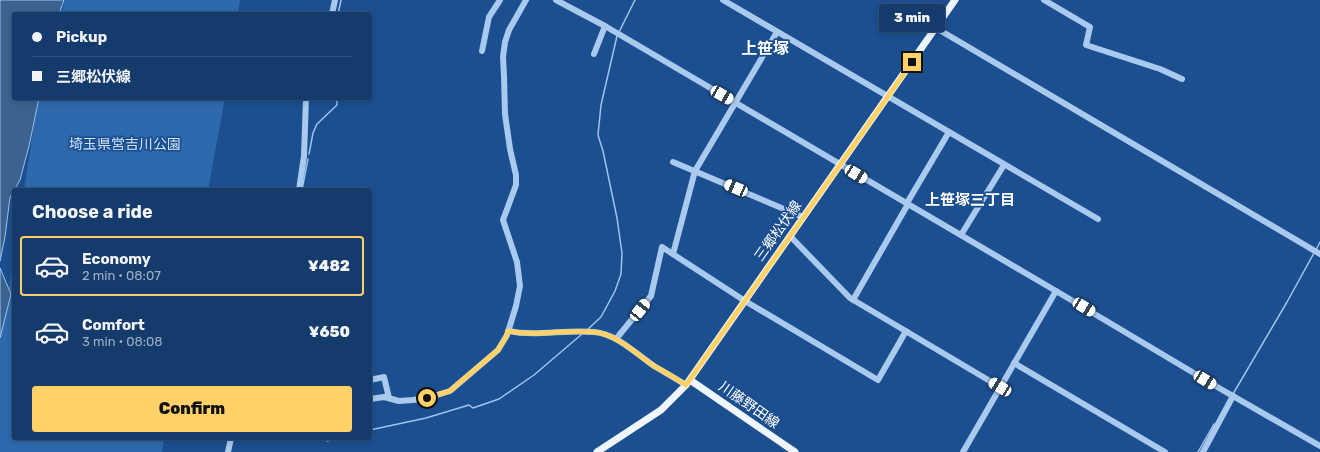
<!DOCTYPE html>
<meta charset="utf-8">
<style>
body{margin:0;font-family:Rubik,"Noto Sans JP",sans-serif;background:#1d4271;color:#f1f3f6;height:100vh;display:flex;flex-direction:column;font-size:15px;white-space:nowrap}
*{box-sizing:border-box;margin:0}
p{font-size:13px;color:#9dadc1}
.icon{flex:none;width:22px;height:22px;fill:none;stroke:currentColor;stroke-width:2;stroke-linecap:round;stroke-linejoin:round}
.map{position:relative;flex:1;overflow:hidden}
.drawer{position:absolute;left:12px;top:188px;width:360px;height:252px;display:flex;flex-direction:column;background:#143b6b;border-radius:4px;box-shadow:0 2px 6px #0003,0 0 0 1px #33557e}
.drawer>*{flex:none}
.top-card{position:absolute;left:12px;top:12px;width:360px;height:88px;border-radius:4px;box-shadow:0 2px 6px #0003,0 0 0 1px #33557e;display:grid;align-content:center;height:88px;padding:0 20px;background:#143b6b}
.end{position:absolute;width:18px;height:18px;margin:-9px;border:5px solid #ffd166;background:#111;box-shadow:0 0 0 2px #111}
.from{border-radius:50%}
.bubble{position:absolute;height:28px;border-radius:4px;background:#143b6b;box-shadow:0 2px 6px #0003,0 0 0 1px #33557e;font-size:13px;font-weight:800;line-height:28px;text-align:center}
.car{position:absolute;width:12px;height:24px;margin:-12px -6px;border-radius:5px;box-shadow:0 0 3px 1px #0007;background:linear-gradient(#fff 24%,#345 0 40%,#fff 0 76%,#345 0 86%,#fff 0)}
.top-card b{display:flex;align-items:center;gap:14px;height:38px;font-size:15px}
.top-card b+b{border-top:1px solid #33557e}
.top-card i{width:10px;height:10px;background:#f1f3f6}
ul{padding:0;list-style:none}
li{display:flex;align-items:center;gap:12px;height:60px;margin:0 8px 6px;padding:0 12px;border:2px solid transparent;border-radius:4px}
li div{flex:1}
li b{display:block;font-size:15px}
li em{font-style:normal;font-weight:800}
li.active{border-color:#ffd166}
li>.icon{width:36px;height:36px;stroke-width:1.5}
h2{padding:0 20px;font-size:18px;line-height:48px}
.action{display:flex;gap:8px;margin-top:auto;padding:8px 20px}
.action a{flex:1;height:46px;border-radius:4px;background:#ffd166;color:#111;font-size:16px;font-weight:800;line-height:46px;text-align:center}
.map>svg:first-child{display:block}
</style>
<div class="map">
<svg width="1320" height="452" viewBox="0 0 1320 452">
<rect width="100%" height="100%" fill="#1b4f8f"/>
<g fill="#2e69ad">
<path d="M65 0H240L238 14H61Z"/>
<path d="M38 98H225L208 190H24Z"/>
<path d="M14 253V438H164L162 452H0V335L4 322Z"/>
</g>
<g fill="#3c6290" stroke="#9cc4f0">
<path d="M0 0H64L59 14H14V98H39L29 146 20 180 10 197 5 237 0 261Z"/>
<path d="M0 268 11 294 0 338Z"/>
</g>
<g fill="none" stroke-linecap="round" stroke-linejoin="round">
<g stroke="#9cc4f0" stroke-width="1.5">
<path d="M338 14 341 0"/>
<path d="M619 32 635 0"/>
<path d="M309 154 313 133 317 124 337 105V98"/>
<path d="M302 190 308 159"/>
<path d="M1316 250 1320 242"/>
<path d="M587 330 601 317 615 291 621 274 622 253 617 218 603 151 598 135 601 105 617 36"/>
<path d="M1233 394 1287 302 1314 253"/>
<path d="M370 430 426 418 469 405 473 408 499 399 534 375 582 334"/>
<path d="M323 438 327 441 338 438"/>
<path d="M1198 452 1214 424"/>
</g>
<g stroke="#a9c9ee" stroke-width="6">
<path d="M556 0 605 26 1056 291 1219 388 1320 446"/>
<path d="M723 0 1098 219"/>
<path d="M1044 0 1090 27 1086 45 1160 69 1182 79"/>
<path d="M332 14 335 0"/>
<path d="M936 28 1320 254"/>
<path d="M482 51 489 17 500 0"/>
<path d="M594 54 605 26"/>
<path d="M673 162 803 217"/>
<path d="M299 190 304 156 306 98"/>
<path d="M907 203 949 132"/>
<path d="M961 235 1004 165"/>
<path d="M790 236 850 298 1000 387"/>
<path d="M673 254 695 171 777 32"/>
<path d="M853 300 908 204"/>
<path d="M508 331C537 337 565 329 594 332 617 334 635 353 654 366 664 372 675 378 686 385"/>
<path d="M616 339 651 296 662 247 745 301 878 380 906 331"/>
<path d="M1014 363 1165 452"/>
<path d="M370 380 384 377 389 398"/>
<path d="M370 399 384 397 399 401 413 400 427 398 450 391 498 350 507 335 516 306 520 286 517 262 503 220 516 185V175L510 149 505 114 504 76 503 57 505 42 509 30 526 0"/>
<path d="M228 452 231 438"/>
<path d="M963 452 1056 291"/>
<path d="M1203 452 1233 396"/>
</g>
<g stroke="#f0f6ff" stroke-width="7">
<path d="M690 380 795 452"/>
<path d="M597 452 661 410 686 385 955 0"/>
</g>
</g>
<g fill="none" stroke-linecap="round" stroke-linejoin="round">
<path stroke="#ffd166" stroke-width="5" d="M427 398 450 391 458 384 498 350 506 337 508 331C537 337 565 329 594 332 617 334 635 353 654 366 665 372 675 378 686 385L912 62"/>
</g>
<g text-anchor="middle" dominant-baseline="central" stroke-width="3.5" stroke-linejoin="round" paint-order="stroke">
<g font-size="14" fill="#cfe3fa" stroke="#1b4f8f">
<text x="125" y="144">埼玉県営吉川公園</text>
</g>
<g font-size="14" fill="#fff" stroke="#1b4f8f">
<text transform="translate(778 231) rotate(-55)">三郷松伏線</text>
<text transform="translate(749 405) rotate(35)">川藤野田線</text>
</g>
<g font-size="15" font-weight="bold" fill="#fff" stroke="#1b4f8f">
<text x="970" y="200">上笹塚三丁目</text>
</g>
<g font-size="16" font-weight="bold" fill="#fff" stroke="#1b4f8f">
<text x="765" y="48">上笹塚</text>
</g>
</g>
</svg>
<i class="end from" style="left:427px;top:398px"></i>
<i class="end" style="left:912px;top:62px"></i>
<div class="bubble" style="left:879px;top:4px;width:66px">3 min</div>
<i class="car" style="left:722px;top:95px;rotate:120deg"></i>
<i class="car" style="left:856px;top:174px;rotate:121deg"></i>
<i class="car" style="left:736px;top:188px;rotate:293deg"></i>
<i class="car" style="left:1084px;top:307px;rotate:121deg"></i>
<i class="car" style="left:640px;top:310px;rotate:38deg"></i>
<i class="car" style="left:1205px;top:380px;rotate:121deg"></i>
<i class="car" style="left:1000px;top:387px;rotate:301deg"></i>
<div class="top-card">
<b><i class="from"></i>Pickup</b>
<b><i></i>三郷松伏線</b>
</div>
<section class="drawer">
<h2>Choose a ride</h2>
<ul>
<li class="active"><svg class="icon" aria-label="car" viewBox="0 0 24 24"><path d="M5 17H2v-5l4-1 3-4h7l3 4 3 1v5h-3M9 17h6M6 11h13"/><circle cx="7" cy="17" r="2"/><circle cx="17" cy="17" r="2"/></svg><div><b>Economy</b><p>2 min · 08:07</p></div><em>¥482</em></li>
<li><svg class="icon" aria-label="car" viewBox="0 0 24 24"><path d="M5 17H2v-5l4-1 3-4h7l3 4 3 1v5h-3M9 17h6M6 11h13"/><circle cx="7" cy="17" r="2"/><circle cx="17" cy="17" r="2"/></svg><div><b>Comfort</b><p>3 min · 08:08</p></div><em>¥650</em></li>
</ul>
<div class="action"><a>Confirm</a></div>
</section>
</div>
